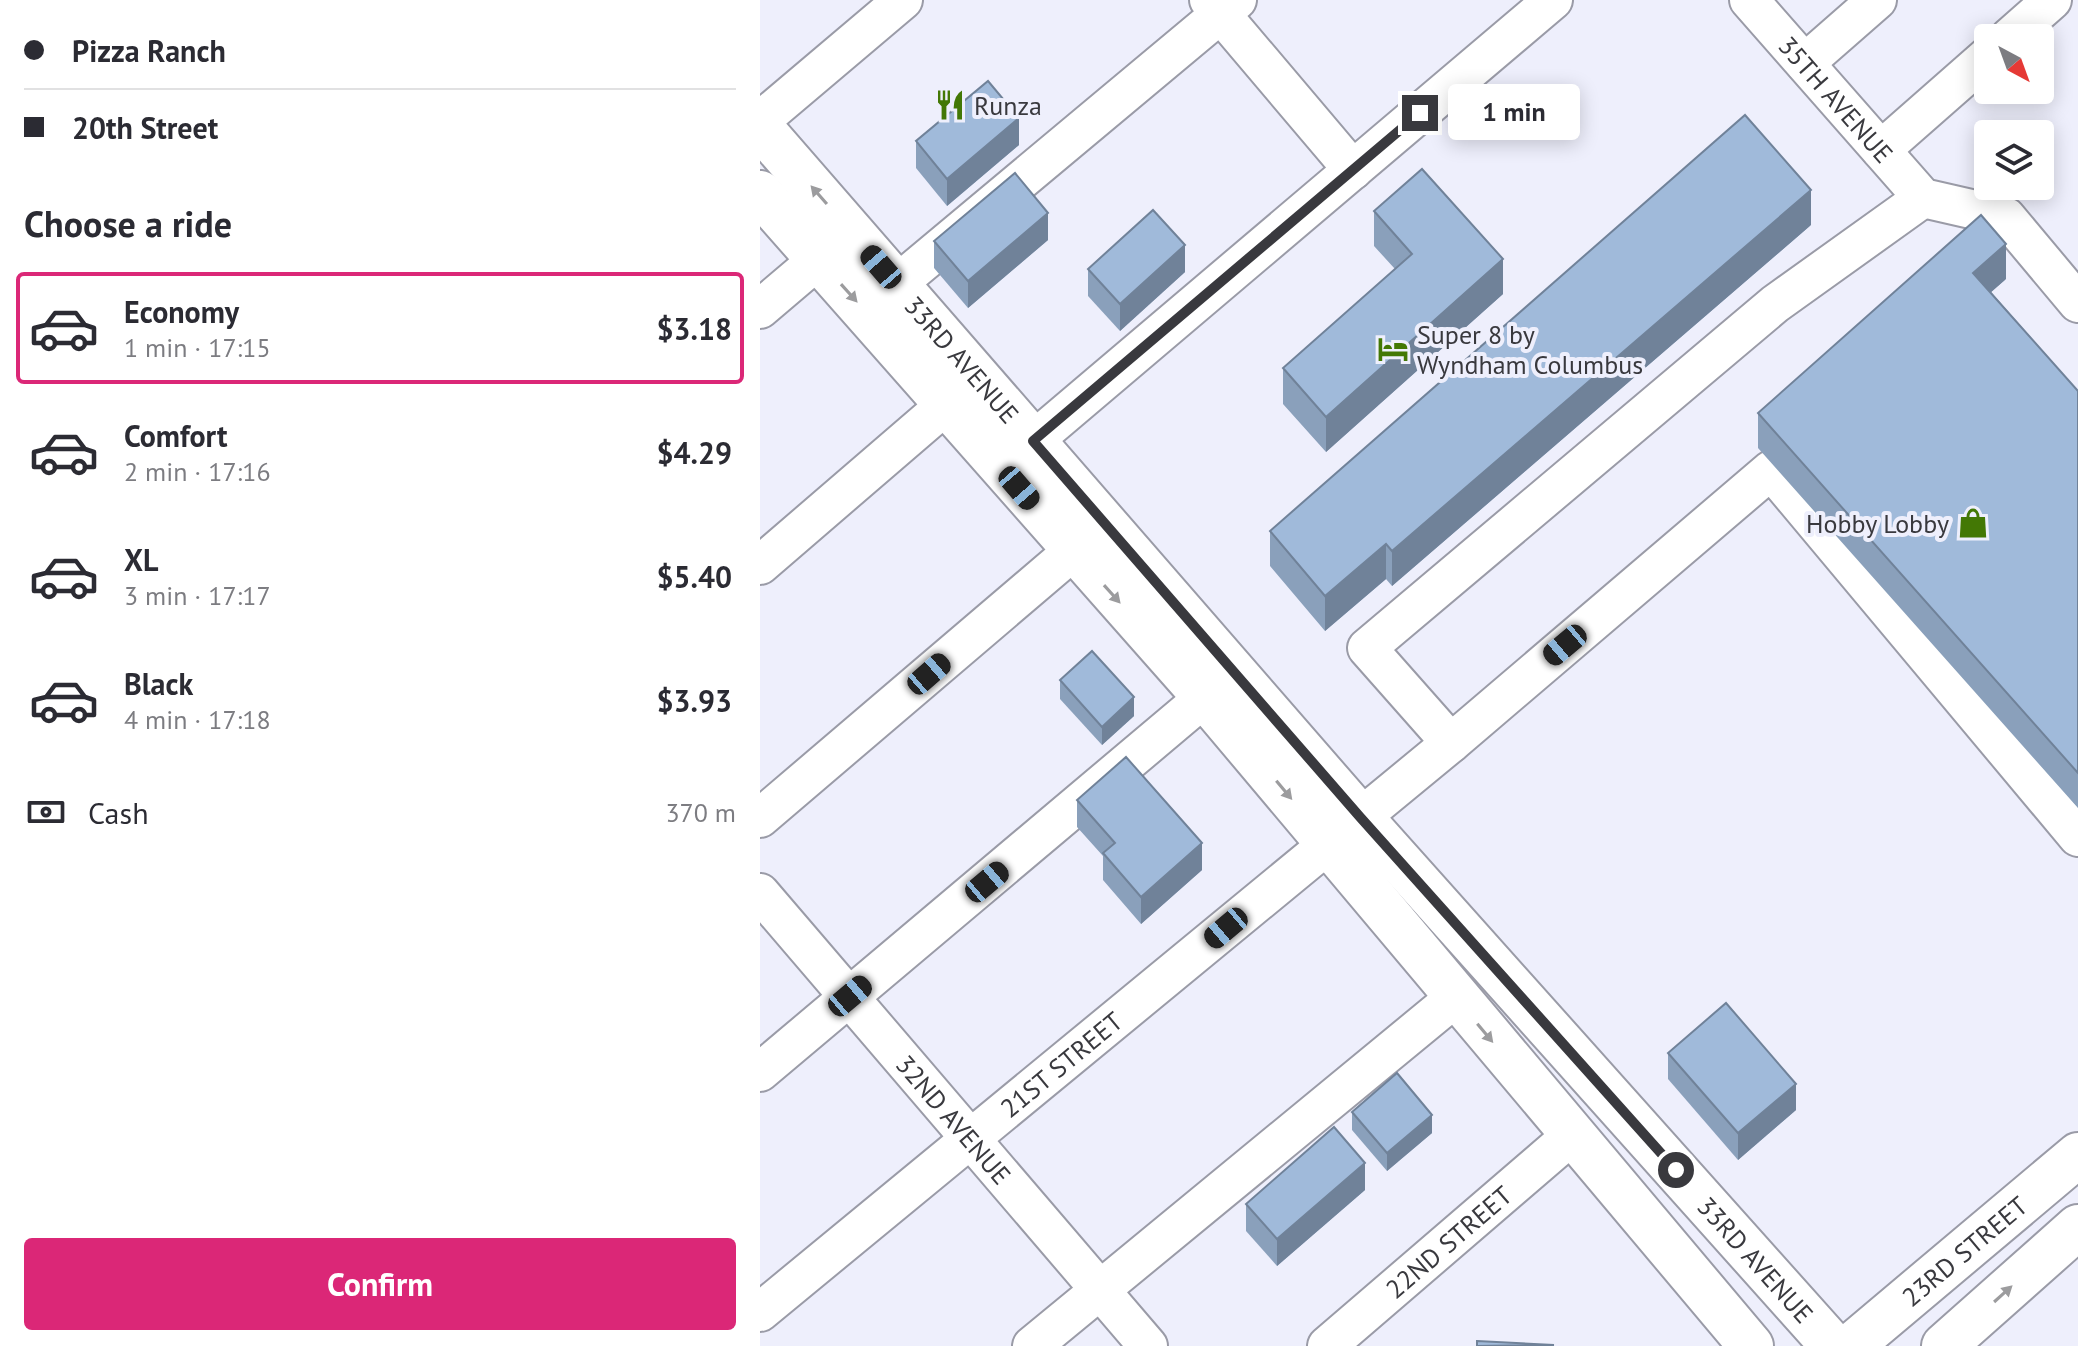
<!DOCTYPE html>
<meta charset="utf-8">
<style>
body{margin:0;font-family:"PT Sans",sans-serif;background:#f7f7f7;color:#2b2b33;height:100vh;display:flex;flex-direction:column;font-size:30px;white-space:nowrap}
*{box-sizing:border-box;margin:0}
p{font-size:26px;color:#7c7c81}
.icon{flex:none;width:44px;height:44px;fill:none;stroke:currentColor;stroke-width:2;stroke-linecap:round;stroke-linejoin:round}
.map{position:relative;flex:1;overflow:hidden}
.side{display:flex;flex-direction:column;background:#fff;width:760px}
.side>*{flex:none}
.hud{display:grid;align-content:center;height:176px;padding:0 24px;background:#fff}
.needle{width:52px;rotate:139deg}
.tools{position:absolute;left:1214px;top:24px;display:grid;gap:16px}
.tools a{display:grid;place-items:center;width:80px;height:80px;border-radius:8px;background:#fff;box-shadow:0 4px 20px #0003;font-size:40px}
.end{position:absolute;width:36px;height:36px;margin:-18px;border:10px solid #39393e;background:#fff;box-shadow:0 0 0 4px #fff}
.from{border-radius:50%}
.bubble{position:absolute;height:56px;border-radius:8px;background:#fff;box-shadow:0 4px 20px #0003;font-size:26px;font-weight:600;line-height:56px;text-align:center}
.car{position:absolute;width:24px;height:48px;margin:-24px -12px;border-radius:10px;box-shadow:0 0 6px 2px #0007;background:linear-gradient(#222 24%,#8ab4d8 0 40%,#222 0 76%,#8ab4d8 0 86%,#222 0)}
.hud b{display:flex;align-items:center;gap:28px;height:76px;font-size:30px}
.hud b+b{border-top:2px solid #e1e1e2}
.hud i{width:20px;height:20px;background:#2b2b33}
ul{padding:0;list-style:none}
li{display:flex;align-items:center;gap:24px;height:112px;margin:0 16px 12px;padding:0 8px;border:4px solid transparent;border-radius:8px}
li div{flex:1}
li b{display:block;font-size:30px}
li em{font-style:normal;font-weight:600}
li.current{border-color:#db2777}
li>.icon{width:72px;height:72px;stroke-width:1.5}
h2{padding:0 24px;font-size:36px;line-height:96px}
.pay{display:flex;align-items:center;gap:20px;height:88px;padding:0 24px;font-size:30px}
.pay p{margin-inline-start:auto}
.primary-button{display:flex;gap:16px;margin-top:auto;padding:16px 24px}
.primary-button a{flex:1;height:92px;border-radius:8px;background:#db2777;color:#fff;font-size:32px;font-weight:600;line-height:92px;text-align:center}
main{display:flex;flex:1;min-height:0}
.map>svg:first-child{display:block}
</style>
<main>
<section class="side">
<div class="hud">
<b><i class="from"></i>Pizza Ranch</b>
<b><i></i>20th Street</b>
</div>
<h2>Choose a ride</h2>
<ul>
<li class="current"><svg class="icon" aria-label="car" viewBox="0 0 24 24"><path d="M5 17H2v-5l4-1 3-4h7l3 4 3 1v5h-3M9 17h6M6 11h13"/><circle cx="7" cy="17" r="2"/><circle cx="17" cy="17" r="2"/></svg><div><b>Economy</b><p>1 min · 17:15</p></div><em>$3.18</em></li>
<li><svg class="icon" aria-label="car" viewBox="0 0 24 24"><path d="M5 17H2v-5l4-1 3-4h7l3 4 3 1v5h-3M9 17h6M6 11h13"/><circle cx="7" cy="17" r="2"/><circle cx="17" cy="17" r="2"/></svg><div><b>Comfort</b><p>2 min · 17:16</p></div><em>$4.29</em></li>
<li><svg class="icon" aria-label="car" viewBox="0 0 24 24"><path d="M5 17H2v-5l4-1 3-4h7l3 4 3 1v5h-3M9 17h6M6 11h13"/><circle cx="7" cy="17" r="2"/><circle cx="17" cy="17" r="2"/></svg><div><b>XL</b><p>3 min · 17:17</p></div><em>$5.40</em></li>
<li><svg class="icon" aria-label="car" viewBox="0 0 24 24"><path d="M5 17H2v-5l4-1 3-4h7l3 4 3 1v5h-3M9 17h6M6 11h13"/><circle cx="7" cy="17" r="2"/><circle cx="17" cy="17" r="2"/></svg><div><b>Black</b><p>4 min · 17:18</p></div><em>$3.93</em></li>
</ul>
<div class="pay"><svg class="icon" aria-label="cash" viewBox="0 0 24 24"><path d="M3 7h18v10H3z"/><circle cx="12" cy="12" r="2"/></svg>Cash<p>370 m</p></div>
<div class="primary-button"><a>Confirm</a></div>
</section>
<div class="map">
<svg width="1318" height="1346" viewBox="0 0 1318 1346">
<rect width="100%" height="100%" fill="#eeeffc"/>
<g fill="none" stroke-linecap="round" stroke-linejoin="round">
<g stroke="#9a9ba7" stroke-width="42">
<g id="minor">
<path d="M449 0 593 170"/>
<path id="s1" d="M989 0 1163 198 1246 217 1318 303"/>
<path d="M1249 38 1292 0"/>
<path d="M1045 63 1117 0"/>
<path d="M0 121 143 0"/>
<path d="M1121 150 1228 56"/>
<path d="M137 284 477 0"/>
<path d="M0 309 80 241"/>
<path d="M273 441 793 0"/>
<path d="M0 565 187 404"/>
<path d="M691 743 607 648 1015 304 1163 198"/>
<path d="M0 818 313 551"/>
<path id="s2" d="M0 893 388 1346"/>
<path d="M0 1072 445 697"/>
<path id="s3" d="M0 1312 691 743 1011 470 1318 837"/>
<path d="M272 1346 696 997"/>
<path id="s4" d="M567 1346 811 1136"/>
</g>
</g>
<g stroke="#9a9ba7" stroke-width="48">
<g id="highway">
<path id="s5" d="M0 127 600 817 1073 1346"/>
<path d="M0 193 445 697 991 1346"/>
<path id="s6" d="M1091 1346 1318 1155"/>
<path d="M1184 1346 1318 1227"/>
</g>
</g>
<use href="#minor" stroke="#fff" stroke-width="38"/>
<use href="#highway" stroke="#fff" stroke-width="44"/>
</g>
<g fill="#8aa0bb">
<path d="M156 141 259 145 187 206 156 168Z"/>
<path d="M614 211 743 294 566 452 523 404V368L635 269 614 246Z"/>
<path d="M1051 225 632 586 626 579 565 631 510 566V531Z"/>
<path d="M288 240 208 308 174 268V241Z"/>
<path d="M328 269 425 272 360 331 328 296Z"/>
<path d="M1246 279 1231 292 1318 391V808L998 448V413Z"/>
<path d="M300 680 374 716 342 745 300 699Z"/>
<path d="M317 800 442 870 381 924 343 880V856L317 827Z"/>
<path d="M908 1053 1036 1110 978 1160 908 1079Z"/>
<path d="M592 1112 672 1133 627 1171 592 1130Z"/>
<path d="M605 1190 517 1266 486 1231V1204Z"/>
</g>
<g fill="#708299">
<path d="M259 118V145L187 206V179Z"/>
<path d="M1051 190V225L632 586V551Z"/>
<path d="M288 213V240L208 308V281Z"/>
<path d="M1246 244V279L1213 308V273Z"/>
<path d="M425 245V272L360 331V304Z"/>
<path d="M743 259V294L566 452V417Z"/>
<path d="M626 544V579L565 631V596Z"/>
<path d="M374 697V716L342 745V727Z"/>
<path d="M442 843V870L381 924V897Z"/>
<path d="M1036 1084V1110L978 1160V1133Z"/>
<path d="M672 1115V1133L627 1171V1153Z"/>
<path d="M605 1163V1190L517 1266V1239Z"/>
</g>
<g fill="#a0bada" stroke="#708299" stroke-width="2">
<path d="M228 81 259 118 187 179 156 141Z"/>
<path d="M985 115 1051 190 632 551 626 544 565 596 510 531Z"/>
<path d="M662 169 743 259 566 417 523 368 652 254 614 211Z"/>
<path d="M255 173 288 213 208 281 174 241Z"/>
<path d="M393 210 425 245 360 304 328 269Z"/>
<path d="M1221 215 1246 244 1213 273 1318 391V773L998 413Z"/>
<path d="M332 651 374 697 342 727 300 680Z"/>
<path d="M366 757 442 843 381 897 343 853 355 843 317 800Z"/>
<path d="M966 1003 1036 1084 978 1133 908 1053Z"/>
<path d="M637 1073 672 1115 627 1153 592 1112Z"/>
<path d="M574 1127 605 1163 517 1239 486 1204Z"/>
<path d="M717 1341 794 1345 717 1346Z"/>
</g>
<defs><path id="oneway-solid" d="M-6-.8H1V-3.2L6.5 0L1 3.2V.8H-6Z" transform="scale(2)"/></defs>
<g fill="#9c9c9e">
<use href="#oneway-solid" transform="translate(59 195) rotate(-131)"/>
<use href="#oneway-solid" transform="translate(89 293) rotate(48)"/>
<use href="#oneway-solid" transform="translate(352 594) rotate(48)"/>
<use href="#oneway-solid" transform="translate(524 790) rotate(50)"/>
<use href="#oneway-solid" transform="translate(725 1033) rotate(50)"/>
<use href="#oneway-solid" transform="translate(1243 1294) rotate(-42)"/>
</g>
<g fill="none" stroke-linecap="round" stroke-linejoin="round">
<path stroke="#39393e" stroke-width="10" d="M660 113 273 441 600 817 916 1170"/>
</g>
<defs>
<g id="restaurant-bare" transform="scale(2.4)"><path d="M-5-6h1v4h1v-4h1v4h1v-4h1v5L-1.5 .5V6h-2V.5L-5-1ZM5-6V6H3V1.5H1.5Q1.5-4 5-6Z" fill="#437805" stroke="#eeeffc" stroke-width="2.5" paint-order="stroke"/></g>
<g id="hotel-bare" transform="scale(2.4)"><path d="M-6-4.5h1.5V1H6V5H4.5V3h-9V5H-6ZM-4 0a1.8 1.8 0 1 1 3.6 0ZM.5 0V-2.5h3Q6-2.5 6 0Z" fill="#437805" stroke="#eeeffc" stroke-width="2.5" paint-order="stroke"/></g>
<g id="shop-bare" transform="scale(2.4)"><path d="M-5-2.5h2.3a2.7 3.5 0 0 1 5.4 0H5L5.5 6h-11ZM-1.5-2.5h3a1.5 2.3 0 0 0-3 0Z" fill="#437805" stroke="#eeeffc" stroke-width="2.5" paint-order="stroke"/></g>
</defs>
<g fill-rule="evenodd">
<use href="#restaurant-bare" x="190" y="105"/>
<use href="#hotel-bare" x="633" y="349"/>
<use href="#shop-bare" x="1213" y="523"/>
</g>
<g text-anchor="middle" dominant-baseline="central" stroke-width="8" stroke-linejoin="round" paint-order="stroke">
<g font-size="26" fill="#39393e" stroke="#eeeffc">
<text stroke="none"><textPath href="#s1" startOffset="132">35TH AVENUE</textPath></text>
<text stroke="none"><textPath href="#s5" startOffset="308">33RD AVENUE</textPath></text>
<text stroke="none"><textPath href="#s3" startOffset="390">21ST STREET</textPath></text>
<text stroke="none"><textPath href="#s2" startOffset="298">32ND AVENUE</textPath></text>
<text stroke="none"><textPath href="#s4" startOffset="160">22ND STREET</textPath></text>
<text stroke="none"><textPath href="#s6" startOffset="148">23RD STREET</textPath></text>
<text stroke="none"><textPath href="#s5" startOffset="1508">33RD AVENUE</textPath></text>
</g>
<g font-size="26" fill="#39393e" stroke="#eeeffc" text-anchor="start">
<text x="214" y="105">Runza</text>
<text x="657" y="334">Super 8 by<tspan x="657" dy="30">Wyndham Columbus</tspan></text>
<text x="1189" y="523" text-anchor="end">Hobby Lobby</text>
</g>
</g>
</svg>
<div class="tools">
<a><svg class="needle" viewBox="-14 -14 28 28"><path d="M0-13l5 13h-10z" fill="#e53935"/><path d="M0 13l5-13h-10z" fill="#7c7c81"/></svg></a>
<a><svg class="icon" aria-label="layers" viewBox="0 0 24 24"><path d="M12 4l9 5-9 5-9-5zM3 14l9 5 9-5"/></svg></a>
</div>
<i class="end from" style="left:916px;top:1170px"></i>
<i class="end" style="left:660px;top:113px"></i>
<div class="bubble" style="left:688px;top:84px;width:132px">1 min</div>
<i class="car" style="left:121px;top:267px;rotate:319deg"></i>
<i class="car" style="left:259px;top:488px;rotate:139deg"></i>
<i class="car" style="left:805px;top:645px;rotate:230deg"></i>
<i class="car" style="left:169px;top:674px;rotate:49deg"></i>
<i class="car" style="left:227px;top:882px;rotate:50deg"></i>
<i class="car" style="left:466px;top:928px;rotate:230deg"></i>
<i class="car" style="left:90px;top:996px;rotate:50deg"></i>
</div>
</main>
